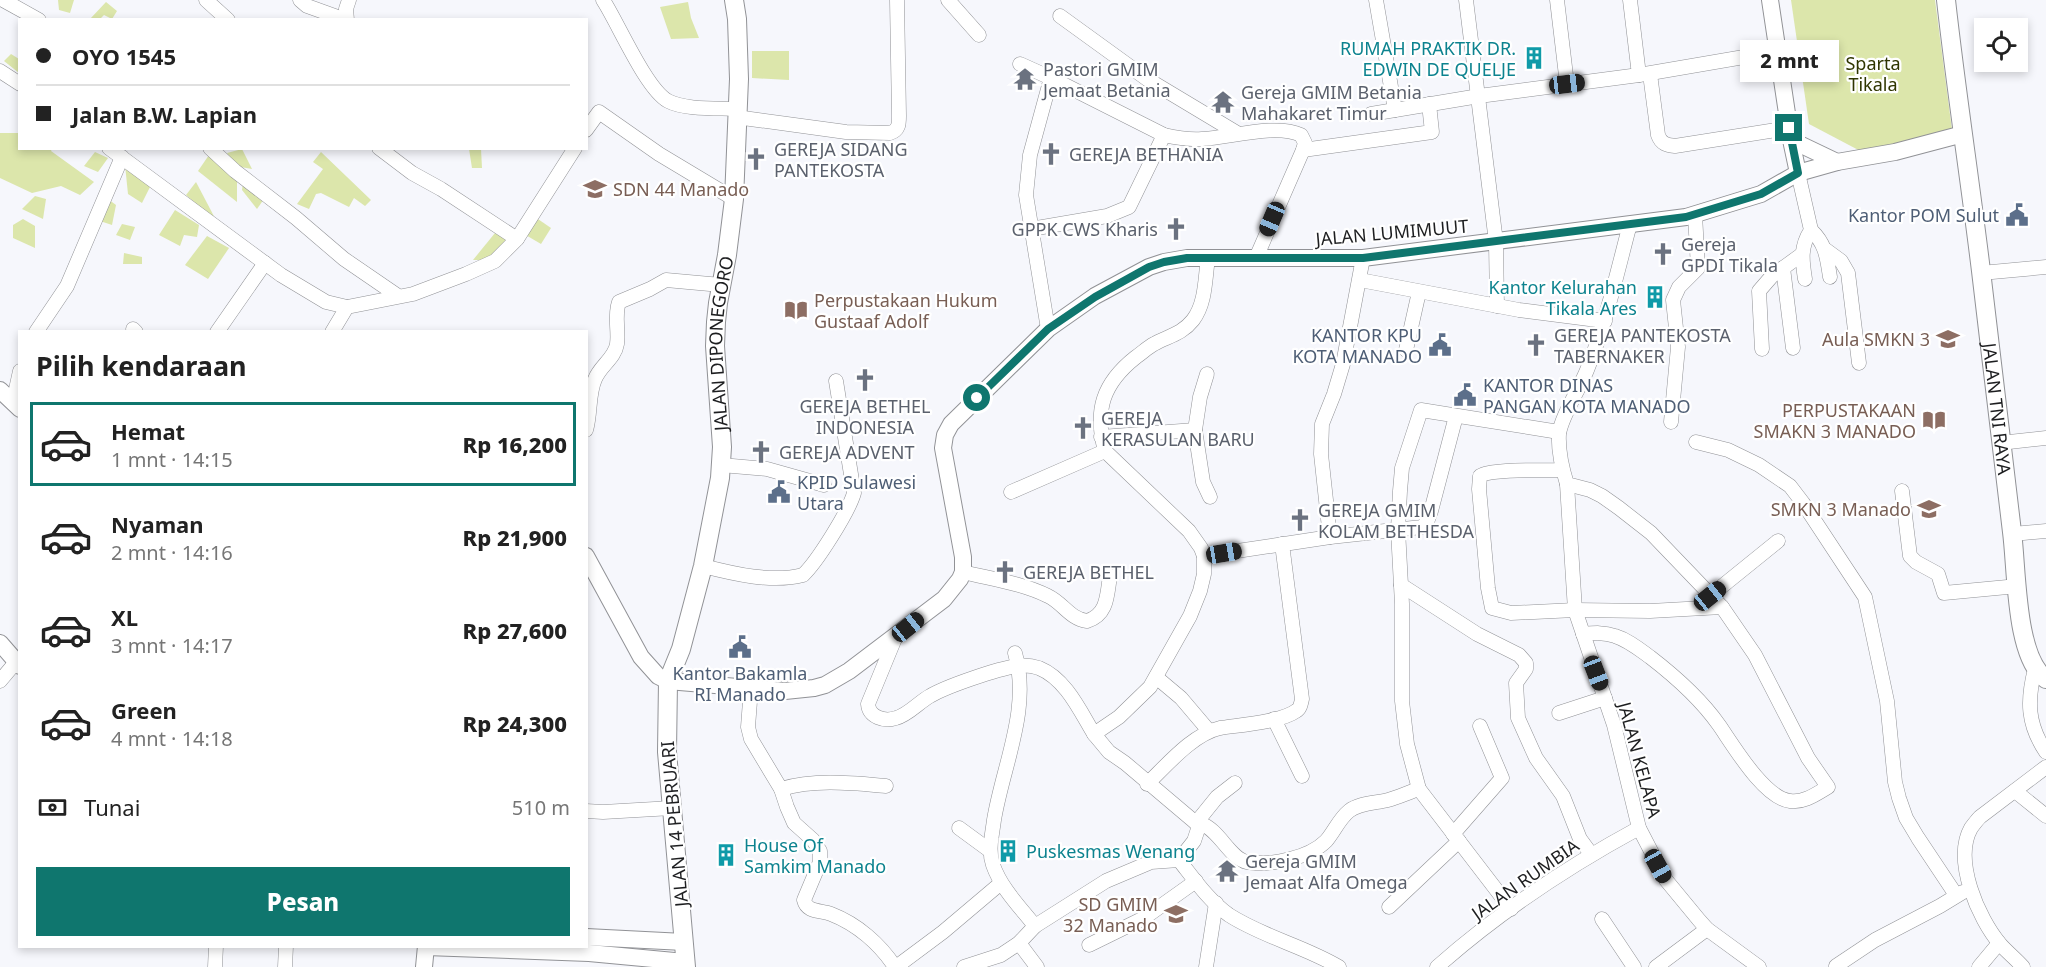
<!DOCTYPE html>
<html lang="id">
<meta charset="utf-8">
<style>
body{margin:0;font-family:"Noto Sans",sans-serif;background:#f6f6f6;color:#222;height:100vh;display:flex;flex-direction:column;font-size:22px;white-space:nowrap}
*{box-sizing:border-box;margin:0}
p{font-size:20px;color:#767676}
.icon{flex:none;width:33px;height:33px;fill:none;stroke:currentColor;stroke-width:2;stroke-linecap:round;stroke-linejoin:round}
.map{position:relative;flex:1;overflow:hidden}
.details{position:absolute;left:18px;top:330px;width:570px;height:618px;display:flex;flex-direction:column;background:#fff;border-radius:0px;box-shadow:0 3px 9px #0003}
.details>*{flex:none}
.banner{position:absolute;left:18px;top:18px;width:570px;height:132px;border-radius:0px;box-shadow:0 3px 9px #0003;display:grid;align-content:center;height:132px;padding:0 18px;background:#fff}
.tools{position:absolute;left:1974px;top:18px;display:grid;gap:12px}
.tools a{display:grid;place-items:center;width:54px;height:54px;border-radius:0px;background:#fff;box-shadow:0 3px 9px #0003;font-size:30px}
.end{position:absolute;width:27px;height:27px;margin:-14px;border:8px solid #0f766e;background:#fff;box-shadow:0 0 0 3px #fff}
.from{border-radius:50%}
.bubble{position:absolute;height:42px;border-radius:0px;background:#fff;box-shadow:0 3px 9px #0003;font-size:20px;font-weight:800;line-height:42px;text-align:center}
.car{position:absolute;width:18px;height:36px;margin:-18px -9px;border-radius:8px;box-shadow:0 0 4px 2px #0007;background:linear-gradient(#222 24%,#8ab4d8 0 40%,#222 0 76%,#8ab4d8 0 86%,#222 0)}
.banner b{display:flex;align-items:center;gap:21px;height:57px;font-size:22px}
.banner b+b{border-top:2px solid #e0e0e0}
.banner i{width:15px;height:15px;background:#222}
ul{padding:0;list-style:none}
li{display:flex;align-items:center;gap:18px;height:84px;margin:0 12px 9px;padding:0 6px;border:3px solid transparent;border-radius:0px}
li div{flex:1}
li b{display:block;font-size:22px}
li em{font-style:normal;font-weight:800}
li.active{border-color:#0f766e}
li>.icon{width:54px;height:54px;stroke-width:1.5}
h2{padding:0 18px;font-size:27px;line-height:72px}
.pay{display:flex;align-items:center;gap:15px;height:66px;padding:0 18px;font-size:22px}
.pay p{margin-inline-start:auto}
.cta{display:flex;gap:12px;margin-top:auto;padding:12px 18px}
.cta a{flex:1;height:69px;border-radius:0px;background:#0f766e;color:#fff;font-size:24px;font-weight:800;line-height:69px;text-align:center}
.map>svg:first-child{display:block}
</style>
<div class="map">
<svg width="2046" height="967" viewBox="0 0 2046 967">
<rect width="100%" height="100%" fill="#f6f7fc"/>
<g fill="#dce6ab">
<path d="M58 0H74L70 13 59 10Z"/>
<path d="M1791 0H1935L1952 130 1866 154 1809 124Z"/>
<path d="M106 2 117 11 112 19 104 15 100 19H90Z"/>
<path d="M688 2 691 18 699 38 671 39 660 7Z"/>
<path d="M752 51H789V80L752 78Z"/>
<path d="M11 54 19 59V73L4 61Z"/>
<path d="M0 133H19L20 148 52 149 51 151 94 182 80 195 61 186 32 193 0 178Z"/>
<path d="M242 149 252 169 235 166 227 153Z"/>
<path d="M469 149H481L482 168H472Z"/>
<path d="M95 152 108 158 98 172 84 166Z"/>
<path d="M321 152 371 200 365 206 354 198 349 207 321 193 316 194 309 209 297 204 323 169 313 162Z"/>
<path d="M209 155 237 180V202L198 171Z"/>
<path d="M125 165 150 187 142 203 128 194Z"/>
<path d="M196 182 217 222 186 195Z"/>
<path d="M243 182 264 199 257 209 242 190Z"/>
<path d="M35 196 46 199 43 219 22 209Z"/>
<path d="M108 199 116 205 112 225 100 221Z"/>
<path d="M175 210 199 225 197 237 184 235 180 246 159 235Z"/>
<path d="M535 217 551 228 541 244 524 234Z"/>
<path d="M23 219 35 226V248L13 238V225Z"/>
<path d="M122 224 135 227 130 240 116 235Z"/>
<path d="M495 233 510 240 491 260H473Z"/>
<path d="M207 236 229 248 208 279 185 265Z"/>
<path d="M124 253 142 257V264H123Z"/>
</g>
<g fill="none" stroke-linecap="round" stroke-linejoin="round">
<g stroke="#919296" stroke-width="15">
<g id="minor">
<path d="M3 0 39 20"/>
<path d="M206 0 228 20"/>
<path d="M300 0 307 6 346 20"/>
<path d="M603 0C618 23 646 89 668 101 685 110 717 108 737 109"/>
<path d="M948 0 979 35"/>
<path d="M1376 0 1395 110"/>
<path d="M1466 0 1496 242 1497 306"/>
<path d="M1557 0 1567 84"/>
<path d="M1630 0 1639 75"/>
<path d="M1060 16 1147 79 1237 133"/>
<path d="M347 20 346 9 349 0"/>
<path d="M1020 64 1051 78"/>
<path d="M0 71 20 84"/>
<path d="M1650 74 1658 135C1661 144 1667 145 1675 146L1789 128"/>
<path d="M1371 114 1479 96 1639 75 1779 51"/>
<path d="M736 117 846 132 890 133C899 130 899 124 899 116L897 0"/>
<path d="M586 130 599 112 659 154 734 199"/>
<path d="M109 148 281 275 326 302 347 307 413 294 466 274 495 261 517 239 575 148"/>
<path d="M210 148 235 171 296 218 344 259 398 296"/>
<path d="M379 148 412 173 441 189 517 239"/>
<path d="M1303 150 1432 132 1429 104"/>
<path d="M1798 173 1811 230C1800 247 1802 260 1805 279"/>
<path d="M1031 229 1107 216 1129 207 1164 135"/>
<path d="M1811 230C1826 244 1827 258 1830 277"/>
<path d="M1826 250 1841 261 1848 273 1859 363"/>
<path d="M1783 268 1793 348"/>
<path d="M1981 273 2046 267"/>
<path d="M1360 280 1519 310 1605 321"/>
<path d="M133 329 136 332"/>
<path d="M1048 329 1026 195 1030 155 1051 78 1164 135C1177 138 1189 140 1202 139 1229 138 1275 123 1301 135L1305 143 1303 150 1256 258"/>
<path d="M36 332 67 286 122 157"/>
<path d="M217 332 265 263"/>
<path d="M332 332 347 307"/>
<path d="M1762 349 1759 291 1772 276 1801 255"/>
<path d="M1406 350 1419 292"/>
<path d="M1207 374 1200 397 1195 430 1203 482 1210 497"/>
<path d="M13 403 20 371"/>
<path d="M1671 422 1678 347 1673 300 1679 287 1698 268 1695 215"/>
<path d="M586 430C591 413 588 395 595 379 600 366 615 358 617 344 619 330 614 316 619 302L650 289 666 280 721 285"/>
<path d="M1101 437 1195 430"/>
<path d="M1696 442 1728 450 1759 465 1790 486 1803 503 1865 597 1887 701 1895 782 1899 798 1906 818 1918 838 1956 895"/>
<path d="M2000 443 2046 438"/>
<path d="M721 465 767 469 824 485"/>
<path d="M1562 470C1545 471 1492 468 1480 476L1479 489 1488 588 1492 608 1511 613 1575 610 1650 611 1722 607"/>
<path d="M1567 484 1575 610 1614 725 1639 828 1666 880 1699 920 1707 929 1759 967"/>
<path d="M1902 491 1910 556 1916 562 1938 574 1944 593 2018 586"/>
<path d="M1011 492 1105 451"/>
<path d="M2013 534 2046 531"/>
<path d="M1330 537 1321 454 1322 424 1334 394 1343 364 1363 258"/>
<path d="M1204 556 1330 537 1422 527 1427 522 1431 511 1456 416"/>
<path d="M703 566C734 574 772 583 803 575 817 562 849 511 854 493L836 381"/>
<path d="M963 572C991 579 1022 583 1048 596 1063 603 1070 619 1087 621 1108 615 1107 594 1110 576"/>
<path d="M1401 585 1477 634 1519 655 1526 663V669L1516 683 1518 718 1536 758 1563 796 1580 839 1591 854"/>
<path d="M1710 596 1778 541"/>
<path d="M1583 634C1594 633 1604 632 1615 636 1628 640 1639 649 1650 657 1676 677 1700 698 1719 725 1733 745 1764 798 1790 801 1804 803 1816 794 1828 787L1808 758 1755 655 1722 607 1651 533 1619 508 1602 496 1590 490 1567 484C1562 468 1558 451 1559 434 1561 417 1580 388 1587 370 1606 323 1617 273 1630 224"/>
<path d="M896 636 868 704C869 717 884 722 896 718 908 715 919 702 930 696 947 686 997 669 1017 666 1024 665 1033 666 1039 668 1066 679 1080 711 1094 734L1119 717 1150 687 1190 616 1200 591 1204 574V556L1201 548 1189 531 1105 451C1094 410 1103 383 1136 357 1142 353 1148 347 1154 344 1169 336 1182 334 1193 320 1206 303 1205 278 1208 258"/>
<path d="M1015 653C1031 709 1003 765 994 820 992 836 988 850 993 865 1001 888 1020 907 1035 926"/>
<path d="M2035 669C2027 700 2027 724 2046 752"/>
<path d="M1156 677 1181 698 1209 731"/>
<path d="M0 681 16 662"/>
<path d="M751 688 748 727 751 739 781 789 787 807 794 823 813 840 820 851V862L804 900C807 913 821 910 831 914 857 924 880 944 895 967"/>
<path d="M1559 713 1605 698"/>
<path d="M1274 719 1302 776"/>
<path d="M1147 784C1167 765 1193 734 1220 728 1239 725 1281 722 1296 711 1300 709 1301 704 1302 699L1282 544"/>
<path d="M781 789C815 779 851 783 886 786"/>
<path d="M2015 791 2046 816"/>
<path d="M586 811 603 812 672 808"/>
<path d="M1196 823 1217 797 1235 783"/>
<path d="M1199 826 1201 824C1219 829 1230 859 1247 862 1271 866 1309 858 1326 841 1334 832 1339 819 1349 811 1359 803 1376 803 1388 800 1399 797 1409 792 1419 789"/>
<path d="M959 828 989 850"/>
<path d="M1453 834 1502 778 1480 726"/>
<path d="M1179 860C1194 879 1209 901 1229 915 1263 937 1304 946 1339 967"/>
<path d="M1389 907 1459 841"/>
<path d="M1511 909 1419 789 1407 744 1402 701V604L1398 530 1400 491 1402 468 1421 410 1559 432"/>
<path d="M1602 919 1634 967"/>
<path d="M1019 943 1037 967"/>
<path d="M1089 945 1144 918 1196 881"/>
<path d="M1836 966 1875 940 1940 906 1963 892"/>
<path d="M215 967 216 946"/>
<path d="M285 967 286 946"/>
<path d="M896 967 943 932 1001 883"/>
<path d="M964 967 1001 955 1019 943 1035 926 1106 881 1151 862 1179 860 1194 841 1199 826 1196 823 1125 763 1109 752 1094 734"/>
<path d="M1206 967 1216 903"/>
<path d="M1437 967C1498 913 1567 867 1639 828"/>
<path d="M1656 967 1707 929"/>
<path d="M1979 967 1999 943"/>
<path d="M2023 967C2016 959 2007 952 2000 944 1978 918 1953 860 1971 828 1974 824 1977 820 1980 817L2046 767"/>
</g>
</g>
<g stroke="#919296" stroke-width="18">
<g id="tertiary">
<path d="M1770 0 1791 140 1798 173"/>
<path d="M1791 140 1837 162"/>
<path d="M0 390 20 409"/>
<path d="M586 556 641 657 658 676 668 681 785 691 814 688 825 685 849 671 944 599 960 579 963 572V557L943 448 945 435 951 424 1048 329 1095 296 1149 267 1164 262 1187 258H1363L1686 217 1761 194 1798 173 1837 162 1895 152 1963 134"/>
<path d="M0 643 20 666"/>
<path d="M586 937 684 942"/>
<path d="M426 947 589 953 685 962"/>
<path d="M424 967 426 946"/>
</g>
</g>
<g stroke="#919296" stroke-width="20">
<g id="secondary">
<path id="s1" d="M1946 0C1956 90 1970 180 1981 271 1992 358 2001 445 2012 532 2017 569 2015 658 2046 679"/>
<path id="s2" d="M686 967 667 752 668 681 681 649 703 566 720 478 722 447 715 346 716 322 718 303 727 255 734 199 739 79 737 19 734 0"/>
</g>
</g>
<use href="#minor" stroke="#fff" stroke-width="14"/>
<use href="#tertiary" stroke="#fff" stroke-width="16"/>
<use href="#secondary" stroke="#fff" stroke-width="18"/>
</g>
<g fill="none" stroke-linecap="round" stroke-linejoin="round">
<path stroke="#0f766e" stroke-width="8" d="M977 398 1048 329 1095 297 1149 267 1164 262 1187 258H1363L1686 217 1761 194 1798 173 1789 128"/>
</g>
<defs>
<g id="building-bare" transform="scale(1.8)"><path d="M-4-6H4V6H1V3H-1V6H-4ZM-2.5-4.3h1.7v1.8h-1.7ZM.8-4.3h1.7v1.8H.8ZM-2.5-1h1.7V.8h-1.7ZM.8-1h1.7V.8H.8Z" fill="#0f9aa8" stroke="#fff" stroke-width="2.5" paint-order="stroke"/></g>
<g id="temple-bare" transform="scale(1.8)"><path d="M0-6L5-2H3V0L6.5 2.5H4V6H1.5V3h-3V6H-4V2.5H-6.5L-3 0V-2H-5Z" fill="#6b7280" stroke="#fff" stroke-width="2.5" paint-order="stroke"/></g>
<g id="church-bare" transform="scale(1.8)"><path d="M-1.2-6h2.4v3.5h3.3v2.4h-3.3V6h-2.4V-.1h-3.3v-2.4h3.3Z" fill="#6b7280" stroke="#fff" stroke-width="2.5" paint-order="stroke"/></g>
<g id="school-bare" transform="scale(1.8)"><path d="M0-5L7-2L0 1L-7-2ZM-4 1L0 2.5L4 1V4Q0 6-4 4Z" fill="#8d6e63" stroke="#fff" stroke-width="2.5" paint-order="stroke"/></g>
<g id="civic-bare" transform="scale(1.8)"><path d="M-.6-6.5H3V-4.5H.6V-3L4-1V1h2V6H-6V1h2V-1L-.6-3ZM-1.2 2.5V6h2.4V2.5Z" fill="#5c6f8a" stroke="#fff" stroke-width="2.5" paint-order="stroke"/></g>
<g id="library-bare" transform="scale(1.8)"><path d="M-6-4Q-3-5.5-.7-3.5V5Q-3 3-6 4ZM6-4Q3-5.5 .7-3.5V5Q3 3 6 4Z" fill="#8d6e63" stroke="#fff" stroke-width="2.5" paint-order="stroke"/></g>
</defs>
<g fill-rule="evenodd">
<use href="#building-bare" x="1534" y="58"/>
<use href="#temple-bare" x="1025" y="79"/>
<use href="#temple-bare" x="1223" y="102"/>
<use href="#church-bare" x="1051" y="154"/>
<use href="#church-bare" x="756" y="159"/>
<use href="#school-bare" x="595" y="189"/>
<use href="#civic-bare" x="2017" y="215"/>
<use href="#church-bare" x="1176" y="229"/>
<use href="#church-bare" x="1663" y="254"/>
<use href="#building-bare" x="1655" y="297"/>
<use href="#library-bare" x="796" y="310"/>
<use href="#school-bare" x="1948" y="339"/>
<use href="#civic-bare" x="1440" y="345"/>
<use href="#church-bare" x="1536" y="345"/>
<use href="#church-bare" x="865" y="380"/>
<use href="#civic-bare" x="1465" y="395"/>
<use href="#library-bare" x="1934" y="420"/>
<use href="#church-bare" x="1083" y="428"/>
<use href="#church-bare" x="761" y="452"/>
<use href="#civic-bare" x="779" y="492"/>
<use href="#school-bare" x="1929" y="509"/>
<use href="#church-bare" x="1300" y="520"/>
<use href="#church-bare" x="1005" y="572"/>
<use href="#civic-bare" x="740" y="647"/>
<use href="#building-bare" x="1008" y="851"/>
<use href="#building-bare" x="726" y="855"/>
<use href="#temple-bare" x="1227" y="871"/>
<use href="#school-bare" x="1176" y="914"/>
</g>
<g text-anchor="middle" dominant-baseline="central" stroke-width="4.5" stroke-linejoin="round" paint-order="stroke">
<g font-size="18" fill="#0d838f" stroke="#fff" text-anchor="end">
<text x="1516" y="48">RUMAH PRAKTIK DR.<tspan x="1516" dy="21">EDWIN DE QUELJE</tspan></text>
<text x="1637" y="287">Kantor Kelurahan<tspan x="1637" dy="21">Tikala Ares</tspan></text>
<text x="744" y="845" text-anchor="start">House Of<tspan x="744" dy="21">Samkim Manado</tspan></text>
<text x="1026" y="851" text-anchor="start">Puskesmas Wenang</text>
</g>
<g font-size="18" fill="#2f3500" stroke="#fff">
<text x="1873" y="63">Sparta<tspan x="1873" dy="21">Tikala</tspan></text>
</g>
<g font-size="18" fill="#5b616d" stroke="#fff" text-anchor="start">
<text x="1043" y="69">Pastori GMIM<tspan x="1043" dy="21">Jemaat Betania</tspan></text>
<text x="1241" y="92">Gereja GMIM Betania<tspan x="1241" dy="21">Mahakaret Timur</tspan></text>
<text x="774" y="149">GEREJA SIDANG<tspan x="774" dy="21">PANTEKOSTA</tspan></text>
<text x="1069" y="154">GEREJA BETHANIA</text>
<text x="1158" y="229" text-anchor="end">GPPK CWS Kharis</text>
<text x="1681" y="244">Gereja<tspan x="1681" dy="21">GPDI Tikala</tspan></text>
<text x="1554" y="335">GEREJA PANTEKOSTA<tspan x="1554" dy="21">TABERNAKER</tspan></text>
<text x="865" y="406" text-anchor="middle">GEREJA BETHEL<tspan x="865" dy="21">INDONESIA</tspan></text>
<text x="1101" y="418">GEREJA<tspan x="1101" dy="21">KERASULAN BARU</tspan></text>
<text x="779" y="452">GEREJA ADVENT</text>
<text x="1318" y="510">GEREJA GMIM<tspan x="1318" dy="21">KOLAM BETHESDA</tspan></text>
<text x="1023" y="572">GEREJA BETHEL</text>
<text x="1245" y="861">Gereja GMIM<tspan x="1245" dy="21">Jemaat Alfa Omega</tspan></text>
</g>
<g font-size="18" fill="#785e54" stroke="#fff" text-anchor="end">
<text x="613" y="189" text-anchor="start">SDN 44 Manado</text>
<text x="814" y="300" text-anchor="start">Perpustakaan Hukum<tspan x="814" dy="21">Gustaaf Adolf</tspan></text>
<text x="1930" y="339">Aula SMKN 3</text>
<text x="1916" y="410">PERPUSTAKAAN<tspan x="1916" dy="21">SMAKN 3 MANADO</tspan></text>
<text x="1911" y="509">SMKN 3 Manado</text>
<text x="1158" y="904">SD GMIM<tspan x="1158" dy="21">32 Manado</tspan></text>
</g>
<g font-size="18" fill="#4e5e75" stroke="#fff" text-anchor="end">
<text x="1999" y="215">Kantor POM Sulut</text>
<text x="1422" y="335">KANTOR KPU<tspan x="1422" dy="21">KOTA MANADO</tspan></text>
<text x="1483" y="385" text-anchor="start">KANTOR DINAS<tspan x="1483" dy="21">PANGAN KOTA MANADO</tspan></text>
<text x="797" y="482" text-anchor="start">KPID Sulawesi<tspan x="797" dy="21">Utara</tspan></text>
<text x="740" y="673" text-anchor="middle">Kantor Bakamla<tspan x="740" dy="21">RI Manado</tspan></text>
</g>
<g font-size="18" fill="#1d1e20" stroke="#fff">
<text transform="translate(1392 232) rotate(-5)">JALAN LUMIMUUT</text>
<text stroke="none"><textPath href="#s2" startOffset="632">JALAN DIPONEGORO</textPath></text>
<text stroke="none"><textPath href="#s1" startOffset="412">JALAN TNI RAYA</textPath></text>
<text transform="translate(1640 760) rotate(75)">JALAN KELAPA</text>
<text transform="translate(674 824) rotate(-95)">JALAN 14 PEBRUARI</text>
<text transform="translate(1525 879) rotate(-35)">JALAN RUMBIA</text>
</g>
</g>
</svg>
<div class="tools">
<a><svg class="icon" aria-label="locate" viewBox="0 0 24 24"><circle cx="12" cy="12" r="6"/><path d="M12 2v4M12 18v4M2 12h4M18 12h4"/></svg></a>
</div>
<i class="end from" style="left:977px;top:398px"></i>
<i class="end" style="left:1789px;top:128px"></i>
<div class="bubble" style="left:1740px;top:40px;width:99px">2 mnt</div>
<i class="car" style="left:1567px;top:84px;rotate:83deg"></i>
<i class="car" style="left:1272px;top:219px;rotate:203deg"></i>
<i class="car" style="left:1224px;top:553px;rotate:81deg"></i>
<i class="car" style="left:1710px;top:596px;rotate:51deg"></i>
<i class="car" style="left:908px;top:627px;rotate:51deg"></i>
<i class="car" style="left:1596px;top:673px;rotate:159deg"></i>
<i class="car" style="left:1658px;top:866px;rotate:151deg"></i>
<div class="banner">
<b><i class="from"></i>OYO 1545</b>
<b><i></i>Jalan B.W. Lapian</b>
</div>
<section class="details">
<h2>Pilih kendaraan</h2>
<ul>
<li class="active"><svg class="icon" aria-label="car" viewBox="0 0 24 24"><path d="M5 17H2v-5l4-1 3-4h7l3 4 3 1v5h-3M9 17h6M6 11h13"/><circle cx="7" cy="17" r="2"/><circle cx="17" cy="17" r="2"/></svg><div><b>Hemat</b><p>1 mnt · 14:15</p></div><em>Rp 16,200</em></li>
<li><svg class="icon" aria-label="car" viewBox="0 0 24 24"><path d="M5 17H2v-5l4-1 3-4h7l3 4 3 1v5h-3M9 17h6M6 11h13"/><circle cx="7" cy="17" r="2"/><circle cx="17" cy="17" r="2"/></svg><div><b>Nyaman</b><p>2 mnt · 14:16</p></div><em>Rp 21,900</em></li>
<li><svg class="icon" aria-label="car" viewBox="0 0 24 24"><path d="M5 17H2v-5l4-1 3-4h7l3 4 3 1v5h-3M9 17h6M6 11h13"/><circle cx="7" cy="17" r="2"/><circle cx="17" cy="17" r="2"/></svg><div><b>XL</b><p>3 mnt · 14:17</p></div><em>Rp 27,600</em></li>
<li><svg class="icon" aria-label="car" viewBox="0 0 24 24"><path d="M5 17H2v-5l4-1 3-4h7l3 4 3 1v5h-3M9 17h6M6 11h13"/><circle cx="7" cy="17" r="2"/><circle cx="17" cy="17" r="2"/></svg><div><b>Green</b><p>4 mnt · 14:18</p></div><em>Rp 24,300</em></li>
</ul>
<div class="pay"><svg class="icon" aria-label="cash" viewBox="0 0 24 24"><path d="M3 7h18v10H3z"/><circle cx="12" cy="12" r="2"/></svg>Tunai<p>510 m</p></div>
<div class="cta"><a>Pesan</a></div>
</section>
</div>
